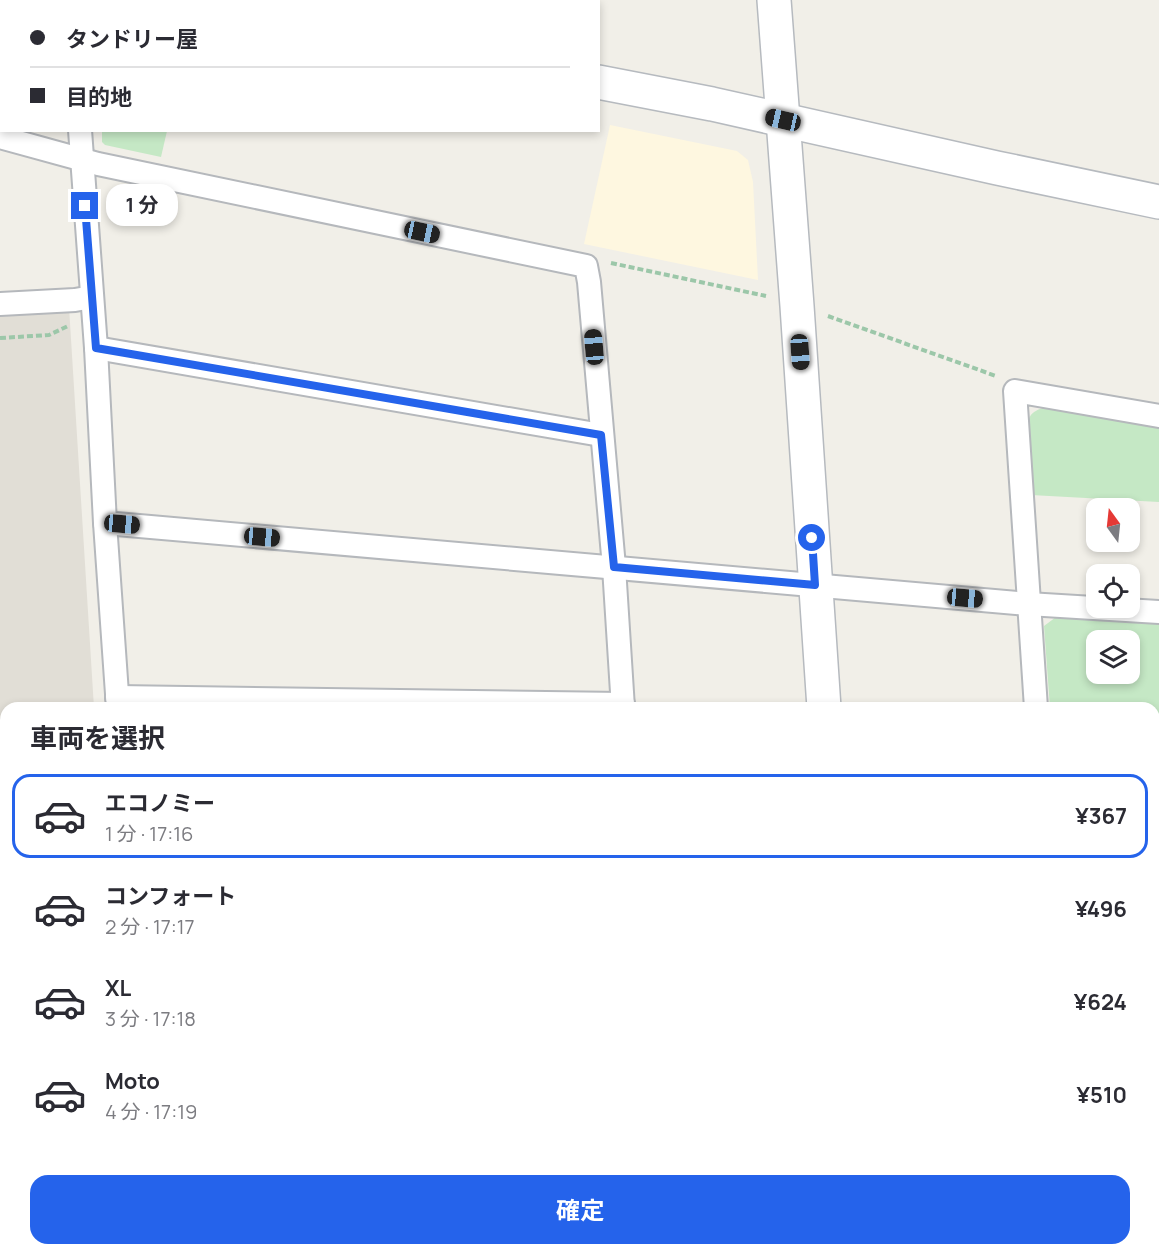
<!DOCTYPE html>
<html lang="ja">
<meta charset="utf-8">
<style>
body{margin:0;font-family:Manrope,"Noto Sans JP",sans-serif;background:#f7f7f7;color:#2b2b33;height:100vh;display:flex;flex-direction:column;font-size:22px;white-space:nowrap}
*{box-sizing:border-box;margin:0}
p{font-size:20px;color:#7c7c81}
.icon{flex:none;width:33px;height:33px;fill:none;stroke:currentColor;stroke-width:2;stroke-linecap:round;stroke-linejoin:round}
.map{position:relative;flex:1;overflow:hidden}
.details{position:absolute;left:0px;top:702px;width:1160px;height:554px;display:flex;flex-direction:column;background:#fff;border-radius:18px 18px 0 0;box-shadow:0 3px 9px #0003}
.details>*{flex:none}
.banner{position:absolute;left:0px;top:0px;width:600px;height:132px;box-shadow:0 3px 9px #0003;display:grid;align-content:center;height:132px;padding:0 30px;background:#fff}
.needle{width:39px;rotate:345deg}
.fabs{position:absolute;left:1086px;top:498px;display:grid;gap:12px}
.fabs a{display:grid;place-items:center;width:54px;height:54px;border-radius:12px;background:#fff;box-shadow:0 3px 9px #0003;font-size:30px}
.end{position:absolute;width:27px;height:27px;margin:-14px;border:8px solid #2563eb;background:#fff;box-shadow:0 0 0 3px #fff}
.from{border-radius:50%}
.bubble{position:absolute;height:42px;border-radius:18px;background:#fff;box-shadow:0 3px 9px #0003;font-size:20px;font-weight:700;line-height:42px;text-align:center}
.car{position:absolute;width:18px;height:36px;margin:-18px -9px;border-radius:8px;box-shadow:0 0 4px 2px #0007;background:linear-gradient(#222 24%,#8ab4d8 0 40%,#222 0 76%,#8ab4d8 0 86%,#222 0)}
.banner b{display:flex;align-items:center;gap:21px;height:57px;font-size:22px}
.banner b+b{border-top:2px solid #e1e1e2}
.banner i{width:15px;height:15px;background:#2b2b33}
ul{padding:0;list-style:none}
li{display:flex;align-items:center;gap:18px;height:84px;margin:0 12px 9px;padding:0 18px;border:3px solid transparent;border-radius:18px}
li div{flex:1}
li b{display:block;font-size:22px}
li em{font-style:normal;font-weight:700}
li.on{border-color:#2563eb}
li>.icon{width:54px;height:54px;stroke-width:1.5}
h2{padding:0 30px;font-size:27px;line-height:72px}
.cta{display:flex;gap:12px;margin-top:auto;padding:12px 30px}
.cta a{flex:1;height:69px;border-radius:18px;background:#2563eb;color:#fff;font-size:24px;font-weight:700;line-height:69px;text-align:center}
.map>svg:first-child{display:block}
</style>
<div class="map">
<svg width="1159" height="1255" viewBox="0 0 1159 1255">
<rect width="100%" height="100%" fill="#f1efe8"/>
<path fill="#fef7e0" d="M610 125 737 151 748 160 753 182 758 280 584 244Z"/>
<path fill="#e1ded6" d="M69 307 94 708H6V881H0V311Z"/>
<g fill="#c5e8c5" fill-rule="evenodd">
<path d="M102 131V130L167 131 161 157 105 145 102 142Z"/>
<path d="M1048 406 1159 427V502L1031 495 1026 427C1030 412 1034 411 1048 406Z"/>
<path d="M1056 617 1159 622V807H1154V708H1050L1044 626ZM1096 640H1130V674H1096Z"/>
<rect x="0" y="722" width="6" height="150"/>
</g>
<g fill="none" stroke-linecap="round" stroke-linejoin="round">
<g stroke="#b5b8bc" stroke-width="15">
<path id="lane" d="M0 1199H6"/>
</g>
<g stroke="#b5b8bc" stroke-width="26">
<g id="street">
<path d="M75 0V2"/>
<path d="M80 130 96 348 105 523 118 708"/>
<path d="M0 137 98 164 586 266 589 282 614 567 623 708"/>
<path d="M0 304 75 300 92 297"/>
<path d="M96 348 601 435"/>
<path d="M105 523 1028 604 1159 612"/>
<path d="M117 697 623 704"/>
<path d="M1036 708 1015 391 1159 416"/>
<path d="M1154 825H1159"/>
<path d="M149 1250 150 1255"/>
<path d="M824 1250V1255"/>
<path d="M894 1250 895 1255"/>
</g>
</g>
<g stroke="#b6babf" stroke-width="36">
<g id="secondary">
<path d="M220 0 227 2"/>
<path d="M774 0 797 306 824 708"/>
<path d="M598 82 712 104 997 168 1159 202"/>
<path d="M1154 1017H1159"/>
<path d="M0 1058H6"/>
<path d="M859 1250V1255"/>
</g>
</g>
<g stroke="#9cc7a9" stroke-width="4" stroke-dasharray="6 3" stroke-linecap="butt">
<path d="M611 263 766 296"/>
<path d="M828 316 996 376"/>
<path d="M0 338 49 335 68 326"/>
</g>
<use href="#lane" stroke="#fff" stroke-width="12"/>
<use href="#street" stroke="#fff" stroke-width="22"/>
<use href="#secondary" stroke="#fff" stroke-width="33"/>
</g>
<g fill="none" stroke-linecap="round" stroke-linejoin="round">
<path stroke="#2563eb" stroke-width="8" d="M85 206 96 348 601 435 614 567 815 585 812 538"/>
</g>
</svg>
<div class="fabs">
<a><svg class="needle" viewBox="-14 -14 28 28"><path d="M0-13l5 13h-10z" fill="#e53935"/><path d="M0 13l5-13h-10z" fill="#7c7c81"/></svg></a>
<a><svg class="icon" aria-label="locate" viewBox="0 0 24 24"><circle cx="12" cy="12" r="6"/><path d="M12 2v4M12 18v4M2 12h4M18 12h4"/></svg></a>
<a><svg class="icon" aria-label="layers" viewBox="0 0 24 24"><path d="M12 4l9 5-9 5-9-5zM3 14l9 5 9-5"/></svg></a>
</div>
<i class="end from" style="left:812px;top:538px"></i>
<i class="end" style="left:85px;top:206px"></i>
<div class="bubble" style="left:106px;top:184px;width:72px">1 分</div>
<i class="car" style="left:783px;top:120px;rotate:283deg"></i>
<i class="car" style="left:422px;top:232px;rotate:102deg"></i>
<i class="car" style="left:594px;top:347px;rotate:355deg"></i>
<i class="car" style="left:800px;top:352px;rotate:176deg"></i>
<i class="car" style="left:122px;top:524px;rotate:95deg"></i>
<i class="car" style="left:262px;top:537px;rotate:95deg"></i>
<i class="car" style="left:965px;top:598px;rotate:95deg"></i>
<div class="banner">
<b><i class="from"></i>タンドリー屋</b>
<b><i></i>目的地</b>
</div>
<section class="details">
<h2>車両を選択</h2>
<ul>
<li class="on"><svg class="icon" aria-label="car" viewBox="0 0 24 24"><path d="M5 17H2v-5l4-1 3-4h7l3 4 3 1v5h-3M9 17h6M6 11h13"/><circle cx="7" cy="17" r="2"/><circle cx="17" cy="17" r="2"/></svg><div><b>エコノミー</b><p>1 分 · 17:16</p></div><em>¥367</em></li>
<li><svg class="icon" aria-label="car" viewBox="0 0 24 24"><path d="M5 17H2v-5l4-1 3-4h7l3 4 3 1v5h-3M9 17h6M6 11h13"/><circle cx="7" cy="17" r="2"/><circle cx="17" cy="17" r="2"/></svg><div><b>コンフォート</b><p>2 分 · 17:17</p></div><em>¥496</em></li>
<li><svg class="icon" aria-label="car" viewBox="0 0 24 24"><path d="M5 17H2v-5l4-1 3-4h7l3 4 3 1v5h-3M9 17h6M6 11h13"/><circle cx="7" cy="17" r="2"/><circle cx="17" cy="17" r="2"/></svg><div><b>XL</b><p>3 分 · 17:18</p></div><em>¥624</em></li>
<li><svg class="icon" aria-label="car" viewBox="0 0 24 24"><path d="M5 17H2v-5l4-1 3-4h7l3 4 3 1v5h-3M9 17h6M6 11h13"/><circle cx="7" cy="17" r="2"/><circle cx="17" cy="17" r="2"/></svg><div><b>Moto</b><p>4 分 · 17:19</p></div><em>¥510</em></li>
</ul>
<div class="cta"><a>確定</a></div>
</section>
</div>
